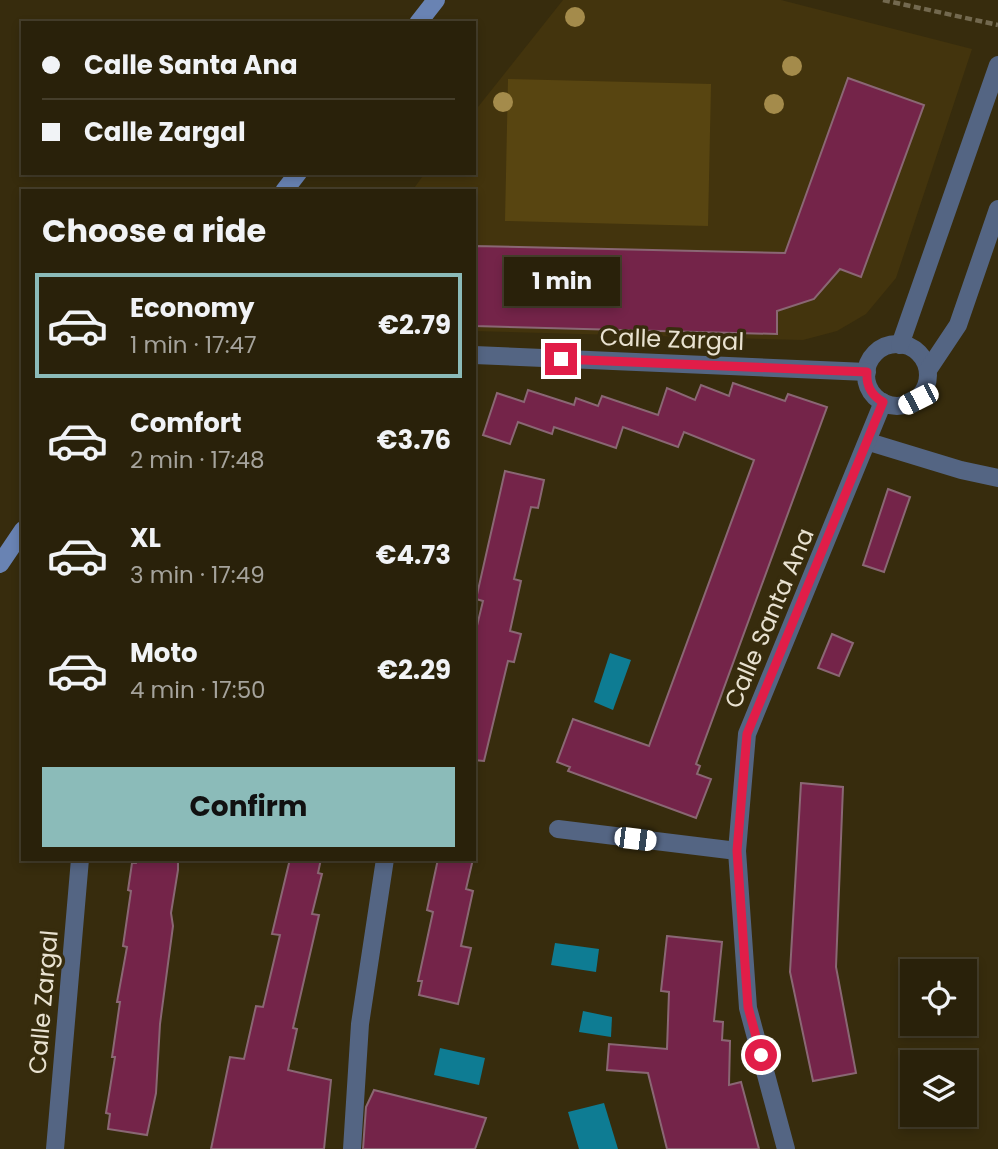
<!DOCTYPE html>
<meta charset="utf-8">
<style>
body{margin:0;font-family:Poppins,sans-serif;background:#312913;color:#f1f3f6;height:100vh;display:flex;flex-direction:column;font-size:26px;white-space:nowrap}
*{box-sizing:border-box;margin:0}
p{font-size:23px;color:#a5a39c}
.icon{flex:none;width:38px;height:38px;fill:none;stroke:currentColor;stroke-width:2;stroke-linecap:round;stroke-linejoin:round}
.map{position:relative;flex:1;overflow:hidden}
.drawer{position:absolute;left:21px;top:189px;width:455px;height:672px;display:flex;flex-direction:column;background:#29210a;border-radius:0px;box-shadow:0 4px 10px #0003,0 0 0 2px #453e2b}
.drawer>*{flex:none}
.guide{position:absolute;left:21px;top:21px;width:455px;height:154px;border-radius:0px;box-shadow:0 4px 10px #0003,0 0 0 2px #453e2b;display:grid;align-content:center;height:154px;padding:0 21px;background:#29210a}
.tools{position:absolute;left:900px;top:959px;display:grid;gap:14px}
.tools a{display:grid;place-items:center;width:77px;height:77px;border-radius:0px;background:#29210a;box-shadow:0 4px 10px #0003,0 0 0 2px #453e2b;font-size:35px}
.end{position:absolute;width:32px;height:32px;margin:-16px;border:9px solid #e11d48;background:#fff;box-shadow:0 0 0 4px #fff}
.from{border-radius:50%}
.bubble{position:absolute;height:49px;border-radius:0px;background:#29210a;box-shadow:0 4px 10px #0003,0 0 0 2px #453e2b;font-size:23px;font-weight:700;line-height:49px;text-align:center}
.car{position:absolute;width:21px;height:42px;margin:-21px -10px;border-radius:9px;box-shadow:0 0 5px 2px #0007;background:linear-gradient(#fff 24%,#345 0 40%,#fff 0 76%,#345 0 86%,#fff 0)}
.guide b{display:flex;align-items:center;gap:24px;height:66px;font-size:26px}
.guide b+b{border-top:2px solid #453e2b}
.guide i{width:18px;height:18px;background:#f1f3f6}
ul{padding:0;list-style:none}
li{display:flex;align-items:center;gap:21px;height:105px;margin:0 14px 10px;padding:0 7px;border:4px solid transparent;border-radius:0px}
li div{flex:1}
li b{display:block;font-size:26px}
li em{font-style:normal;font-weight:700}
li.on{border-color:#8bbbb9}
li>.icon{width:63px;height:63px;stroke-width:1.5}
h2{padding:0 21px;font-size:32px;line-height:84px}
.primary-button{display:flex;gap:14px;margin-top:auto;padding:14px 21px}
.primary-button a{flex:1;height:80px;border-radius:0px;background:#8bbbb9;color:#111;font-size:28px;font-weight:700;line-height:80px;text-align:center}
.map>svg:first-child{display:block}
</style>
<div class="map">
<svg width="998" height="1149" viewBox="0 0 998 1149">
<rect width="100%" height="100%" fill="#372c0d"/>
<path fill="#43340d" d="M563 0H781L972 49 896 278 866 314 837 331 803 340 474 331V191H412L425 173H474V112Z"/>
<path fill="#584511" d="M508 79 711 84 708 226 505 221Z"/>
<g fill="#0e7c93">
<path d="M610 653 631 660 613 710 594 702Z"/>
<path d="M555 943 599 949 596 972 551 965Z"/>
<path d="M583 1011 612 1017 611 1037 579 1032Z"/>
<path d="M440 1048 485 1058 479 1085 434 1075Z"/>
<path d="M604 1103 618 1149H579L568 1112Z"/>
</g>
<g fill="#742449" stroke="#8a6774" stroke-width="2">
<path d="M848 78 924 105 861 277 840 269 814 299 777 311V334L474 326V246L785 253Z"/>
<path d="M733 383 785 401 788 394 827 407 696 764 700 766 697 774 711 779 696 818 568 771 570 767 557 762 573 719 649 746 754 460 684 432 678 447 623 427 616 448 554 427 552 434 518 422 510 444 483 435 497 393 524 402 528 390 574 405 576 398 598 406 602 396 658 415 667 388 695 400 701 385 729 396Z"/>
<path d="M505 471 544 480 538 508 531 507 514 579 521 581 510 631 521 634 514 662 508 661 484 761 474 760V638L483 601 476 599Z"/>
<path d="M888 489 910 497 884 572 863 565Z"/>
<path d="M832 634 853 643 839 676 818 668Z"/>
<path d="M801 783 843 787 836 967 856 1073 813 1081 790 972Z"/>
<path d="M137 859H178V870L171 913 173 926 160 1024 156 1093 147 1135 108 1129 110 1114 106 1113 115 1057H112L120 1002H117L127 947 123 946 131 891 128 890 132 863H136Z"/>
<path d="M290 859H321L318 873 322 874 312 914 319 915 293 1028 297 1029 288 1070 331 1080 324 1149H211L230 1057 244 1059 256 1006 263 1007 280 935 272 934Z"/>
<path d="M438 859H473L466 889 473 891 461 946 471 948 458 1004 419 995 422 981H418L433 912 427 910Z"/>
<path d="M667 936 722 942 714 1021 723 1022 722 1040 730 1041 729 1085 741 1082 759 1149H667L648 1073 607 1070 609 1044 667 1049 669 992 661 991Z"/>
<path d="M374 1090 486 1118 475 1149H363L366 1107Z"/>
</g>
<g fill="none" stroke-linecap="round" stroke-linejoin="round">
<path stroke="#73694f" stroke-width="4.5" stroke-dasharray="7 3.5" stroke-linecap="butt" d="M883 0 998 25"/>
<g stroke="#546583" stroke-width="18">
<circle cx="897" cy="375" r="31"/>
<path d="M900 345 998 65"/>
<path d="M474 355 867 372"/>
<path d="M928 370 958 325 998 209"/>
<path d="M869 442 961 470 998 478"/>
<path d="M558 829 737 851"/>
<path d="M55 1149 80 859"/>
<path d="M352 1149 360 1024 385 859"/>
<path d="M786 1149 748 1008 737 851 747 734 883 402"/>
</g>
<g stroke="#6983b3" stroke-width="18">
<path d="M418 23 436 0"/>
<path d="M284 191 298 173"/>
<path d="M0 564 23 530"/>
</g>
</g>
<g fill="#a48b4b">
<circle cx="575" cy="17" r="10"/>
<circle cx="792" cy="66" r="10"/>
<circle cx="503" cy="102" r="10"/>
<circle cx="774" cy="104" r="10"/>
</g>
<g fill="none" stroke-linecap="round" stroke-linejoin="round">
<path stroke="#e11d48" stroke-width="9" d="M561 359 867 372C866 386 871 395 883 402L747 734 737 851 748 1007 761 1055"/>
</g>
<g text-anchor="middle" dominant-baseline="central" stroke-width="7" stroke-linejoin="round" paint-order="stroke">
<g font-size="24" fill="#e9e2d1" stroke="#372c0d">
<text transform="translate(672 339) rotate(2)">Calle Zargal</text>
<text transform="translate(769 618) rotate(-67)">Calle Santa Ana</text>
<text transform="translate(43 1002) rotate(-85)">Calle Zargal</text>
</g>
</g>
</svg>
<div class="tools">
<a><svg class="icon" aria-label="locate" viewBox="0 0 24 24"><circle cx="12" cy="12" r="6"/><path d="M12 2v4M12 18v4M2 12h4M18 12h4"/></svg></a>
<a><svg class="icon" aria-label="layers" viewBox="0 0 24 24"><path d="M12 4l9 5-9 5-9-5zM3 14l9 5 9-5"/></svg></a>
</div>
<i class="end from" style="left:761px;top:1055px"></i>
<i class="end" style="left:561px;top:359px"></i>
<div class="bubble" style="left:504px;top:257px;width:116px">1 min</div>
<i class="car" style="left:918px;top:399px;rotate:243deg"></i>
<i class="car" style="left:635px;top:839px;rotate:97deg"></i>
<div class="guide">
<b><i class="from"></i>Calle Santa Ana</b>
<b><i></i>Calle Zargal</b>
</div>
<section class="drawer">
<h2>Choose a ride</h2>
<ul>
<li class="on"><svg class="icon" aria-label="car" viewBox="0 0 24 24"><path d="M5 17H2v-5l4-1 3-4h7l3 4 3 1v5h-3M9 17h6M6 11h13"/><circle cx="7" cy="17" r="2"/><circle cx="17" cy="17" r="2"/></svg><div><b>Economy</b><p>1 min · 17:47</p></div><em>€2.79</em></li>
<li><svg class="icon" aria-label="car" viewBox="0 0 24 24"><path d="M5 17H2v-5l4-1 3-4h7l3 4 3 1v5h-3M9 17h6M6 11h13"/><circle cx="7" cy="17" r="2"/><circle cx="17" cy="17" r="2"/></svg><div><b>Comfort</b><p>2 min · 17:48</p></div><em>€3.76</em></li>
<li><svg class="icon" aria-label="car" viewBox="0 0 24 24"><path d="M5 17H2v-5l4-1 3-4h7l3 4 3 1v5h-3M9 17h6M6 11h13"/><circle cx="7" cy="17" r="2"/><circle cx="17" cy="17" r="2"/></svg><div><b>XL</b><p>3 min · 17:49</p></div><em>€4.73</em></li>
<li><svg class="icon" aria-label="car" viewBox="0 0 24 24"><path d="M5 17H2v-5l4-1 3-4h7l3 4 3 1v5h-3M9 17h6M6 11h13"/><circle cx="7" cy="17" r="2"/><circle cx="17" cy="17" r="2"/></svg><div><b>Moto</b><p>4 min · 17:50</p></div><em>€2.29</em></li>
</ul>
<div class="primary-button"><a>Confirm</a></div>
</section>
</div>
